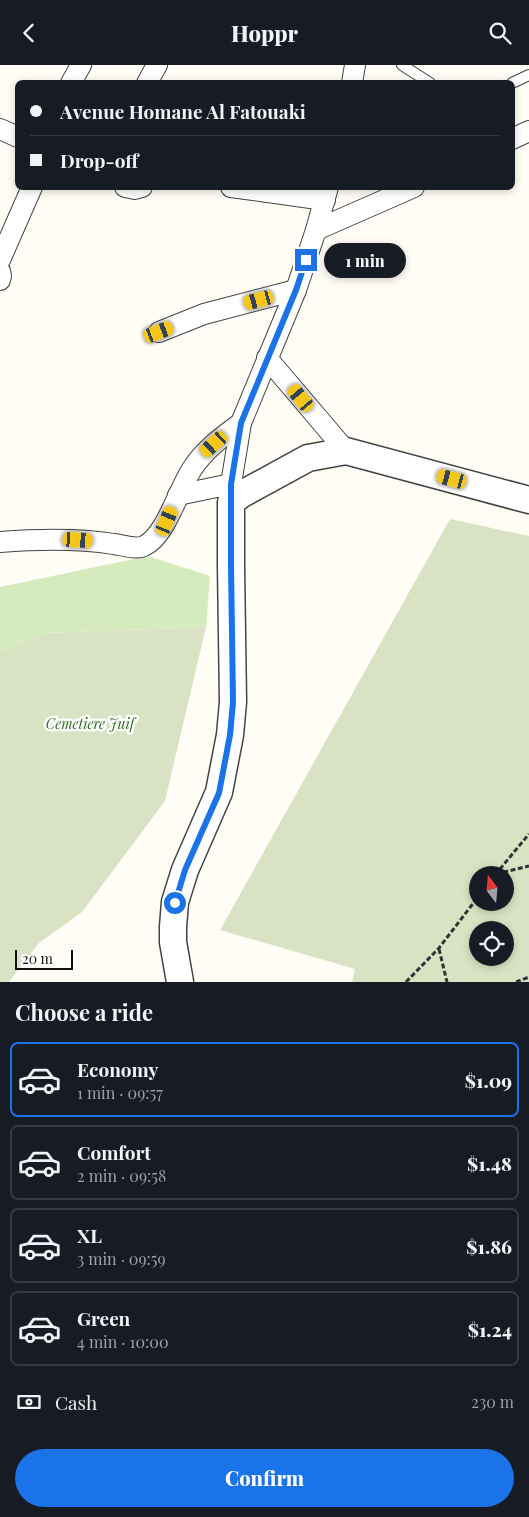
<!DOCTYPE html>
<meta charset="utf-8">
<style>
body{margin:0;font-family:"Playfair Display",serif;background:#20242c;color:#f1f3f6;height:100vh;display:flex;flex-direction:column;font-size:19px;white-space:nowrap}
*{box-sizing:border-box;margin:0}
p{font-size:16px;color:#9ea1a6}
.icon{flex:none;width:28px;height:28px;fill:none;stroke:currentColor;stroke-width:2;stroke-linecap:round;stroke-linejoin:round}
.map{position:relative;height:917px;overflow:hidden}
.drawer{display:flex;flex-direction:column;background:#171b24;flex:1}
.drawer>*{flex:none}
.guide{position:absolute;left:15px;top:15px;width:500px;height:110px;border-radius:8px;box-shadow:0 2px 8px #0003;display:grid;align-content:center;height:110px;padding:0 15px;background:#171b24}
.needle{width:32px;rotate:344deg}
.buttons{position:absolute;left:469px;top:801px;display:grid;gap:10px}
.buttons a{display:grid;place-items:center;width:45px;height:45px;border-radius:50%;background:#171b24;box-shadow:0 2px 8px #0003;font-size:25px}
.scale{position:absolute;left:15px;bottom:12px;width:58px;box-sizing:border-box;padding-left:5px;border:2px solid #111;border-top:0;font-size:14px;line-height:18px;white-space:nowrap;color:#111;-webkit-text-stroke:4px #fff;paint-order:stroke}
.end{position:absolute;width:22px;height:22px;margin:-11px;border:6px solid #1a73e8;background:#fff;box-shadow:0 0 0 2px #fff}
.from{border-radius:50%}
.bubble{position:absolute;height:35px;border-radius:18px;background:#171b24;box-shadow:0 2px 8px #0003;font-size:16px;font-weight:800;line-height:35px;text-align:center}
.car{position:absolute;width:15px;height:30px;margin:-15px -8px;border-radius:6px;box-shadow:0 0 4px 1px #0007;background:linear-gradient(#f5c518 24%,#345 0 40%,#f5c518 0 76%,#345 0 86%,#f5c518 0)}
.guide b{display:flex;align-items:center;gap:18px;height:48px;font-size:19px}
.guide b+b{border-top:1px solid #363941}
.guide i{width:12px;height:12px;background:#f1f3f6}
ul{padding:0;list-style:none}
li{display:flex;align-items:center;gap:15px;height:75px;margin:0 10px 8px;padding:0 5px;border:2px solid #363941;border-radius:8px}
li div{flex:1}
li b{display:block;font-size:19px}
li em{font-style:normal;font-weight:800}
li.selected{border-color:#1a73e8}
li>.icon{width:45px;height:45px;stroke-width:1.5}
h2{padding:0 15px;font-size:22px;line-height:60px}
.pay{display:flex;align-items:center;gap:12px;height:55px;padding:0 15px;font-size:19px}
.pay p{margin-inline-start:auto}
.action{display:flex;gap:10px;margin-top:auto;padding:10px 15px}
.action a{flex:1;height:58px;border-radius:30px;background:#1a73e8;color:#fff;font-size:20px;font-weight:800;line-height:58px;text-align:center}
header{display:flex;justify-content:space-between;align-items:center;height:65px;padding:0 15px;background:#171b24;font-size:22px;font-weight:800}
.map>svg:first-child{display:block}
</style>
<header><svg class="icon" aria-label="back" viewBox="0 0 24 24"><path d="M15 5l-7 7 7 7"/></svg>Hoppr<svg class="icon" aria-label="search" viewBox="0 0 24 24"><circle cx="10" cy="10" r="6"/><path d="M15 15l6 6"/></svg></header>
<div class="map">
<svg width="529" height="917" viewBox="0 0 529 917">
<rect width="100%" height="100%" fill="#fffdf5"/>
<path fill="#d5ebbd" d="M148 491 210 511 206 562 45 568 0 587V522Z"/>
<g fill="#d9e3c4" fill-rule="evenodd">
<path d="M450 454 529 471V917H352L355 904 220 865ZM478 810H505V838H478ZM478 865H505V892H478Z"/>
<path d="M206 562 165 736 82 847 39 878 9 917H0V587L45 568Z"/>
</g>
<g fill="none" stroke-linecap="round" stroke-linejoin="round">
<g stroke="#444" stroke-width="12">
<g id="service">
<path d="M402 0 430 18"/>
<path d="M512 18 529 10"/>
</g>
</g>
<g stroke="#444" stroke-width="22">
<g id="minor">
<path d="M71 18 81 0"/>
<path d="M147 18 157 0"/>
<path d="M352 18 355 0"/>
<path d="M0 64 18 72"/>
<path d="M512 74 529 66"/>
<path d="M125 122 135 124 142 122"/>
<path d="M231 122 325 135"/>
<path d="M316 165 414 122"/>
<path d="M0 195 32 122"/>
<path d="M0 206 1 211 0 215"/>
<path d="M159 267 204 249 296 225"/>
<path d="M267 293 346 386"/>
<path d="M178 430 231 419"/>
<path d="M231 437V419L241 358 296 225 316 165 328 122"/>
<path d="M0 477C38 474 76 473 114 479 122 480 136 485 144 481 166 471 178 425 192 404 204 385 223 371 241 358"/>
</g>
</g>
<g stroke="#444" stroke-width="29">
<path id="tertiary" d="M180 917 173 877V862L175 837 185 805 219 727 230 670 233 637 231 501V437L242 429 308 393 346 386 529 435"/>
</g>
<g stroke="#333" stroke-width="3" stroke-dasharray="5 2.5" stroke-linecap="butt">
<path d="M496 809 529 801"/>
<path d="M495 810 529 769"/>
<path d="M439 884 447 917"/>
<path d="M406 917 439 883 478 832"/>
<path d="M516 917 529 912"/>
</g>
<use href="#service" stroke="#fff" stroke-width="10"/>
<use href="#minor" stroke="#fff" stroke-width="20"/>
<use href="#tertiary" stroke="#fff" stroke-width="26"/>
</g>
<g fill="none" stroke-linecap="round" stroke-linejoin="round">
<path stroke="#1a73e8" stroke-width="6" d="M175 838 185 805 219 728 230 670 233 637 231 501V419L241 358 296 225 306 195"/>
</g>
<g text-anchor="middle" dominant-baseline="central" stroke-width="5" stroke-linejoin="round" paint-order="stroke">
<g font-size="14" font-style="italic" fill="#2f6b1f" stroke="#fff">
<text x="90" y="658">Cemetiere Juif</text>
</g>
</g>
</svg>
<div class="buttons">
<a><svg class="needle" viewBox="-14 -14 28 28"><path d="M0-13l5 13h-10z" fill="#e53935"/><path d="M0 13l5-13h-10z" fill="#9ea1a6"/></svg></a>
<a><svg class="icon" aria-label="locate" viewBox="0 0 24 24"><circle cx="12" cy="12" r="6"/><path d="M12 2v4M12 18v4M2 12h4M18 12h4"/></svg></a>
</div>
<div class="scale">20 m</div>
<i class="end from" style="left:175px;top:838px"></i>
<i class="end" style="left:306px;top:195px"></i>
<div class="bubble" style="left:324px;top:178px;width:82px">1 min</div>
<i class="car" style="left:259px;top:235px;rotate:255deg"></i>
<i class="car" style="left:159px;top:267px;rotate:69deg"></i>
<i class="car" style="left:301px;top:333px;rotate:320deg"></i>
<i class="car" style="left:214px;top:379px;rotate:228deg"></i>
<i class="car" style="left:452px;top:414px;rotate:285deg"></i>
<i class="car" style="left:167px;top:456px;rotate:23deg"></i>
<i class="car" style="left:78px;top:475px;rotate:93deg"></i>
<div class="guide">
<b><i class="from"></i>Avenue Homane Al Fatouaki</b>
<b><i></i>Drop-off</b>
</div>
</div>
<section class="drawer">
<h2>Choose a ride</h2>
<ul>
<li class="selected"><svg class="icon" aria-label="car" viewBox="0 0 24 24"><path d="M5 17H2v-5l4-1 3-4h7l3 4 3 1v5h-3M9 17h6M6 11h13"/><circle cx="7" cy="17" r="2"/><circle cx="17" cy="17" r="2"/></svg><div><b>Economy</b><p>1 min · 09:57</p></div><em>$1.09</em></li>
<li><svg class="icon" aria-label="car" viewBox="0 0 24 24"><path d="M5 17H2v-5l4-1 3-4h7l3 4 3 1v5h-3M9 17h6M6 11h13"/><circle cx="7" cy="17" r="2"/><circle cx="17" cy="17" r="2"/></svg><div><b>Comfort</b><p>2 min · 09:58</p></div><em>$1.48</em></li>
<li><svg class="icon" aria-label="car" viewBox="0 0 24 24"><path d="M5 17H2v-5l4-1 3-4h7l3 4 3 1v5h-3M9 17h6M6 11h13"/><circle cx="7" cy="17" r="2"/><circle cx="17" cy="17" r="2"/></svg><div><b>XL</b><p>3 min · 09:59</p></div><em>$1.86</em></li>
<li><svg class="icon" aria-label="car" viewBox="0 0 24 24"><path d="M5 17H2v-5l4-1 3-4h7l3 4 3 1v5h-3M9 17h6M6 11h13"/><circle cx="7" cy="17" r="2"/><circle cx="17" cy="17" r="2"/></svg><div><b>Green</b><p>4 min · 10:00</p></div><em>$1.24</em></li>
</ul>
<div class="pay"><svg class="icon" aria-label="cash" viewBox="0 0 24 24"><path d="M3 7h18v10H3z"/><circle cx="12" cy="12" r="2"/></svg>Cash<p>230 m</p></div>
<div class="action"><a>Confirm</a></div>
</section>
